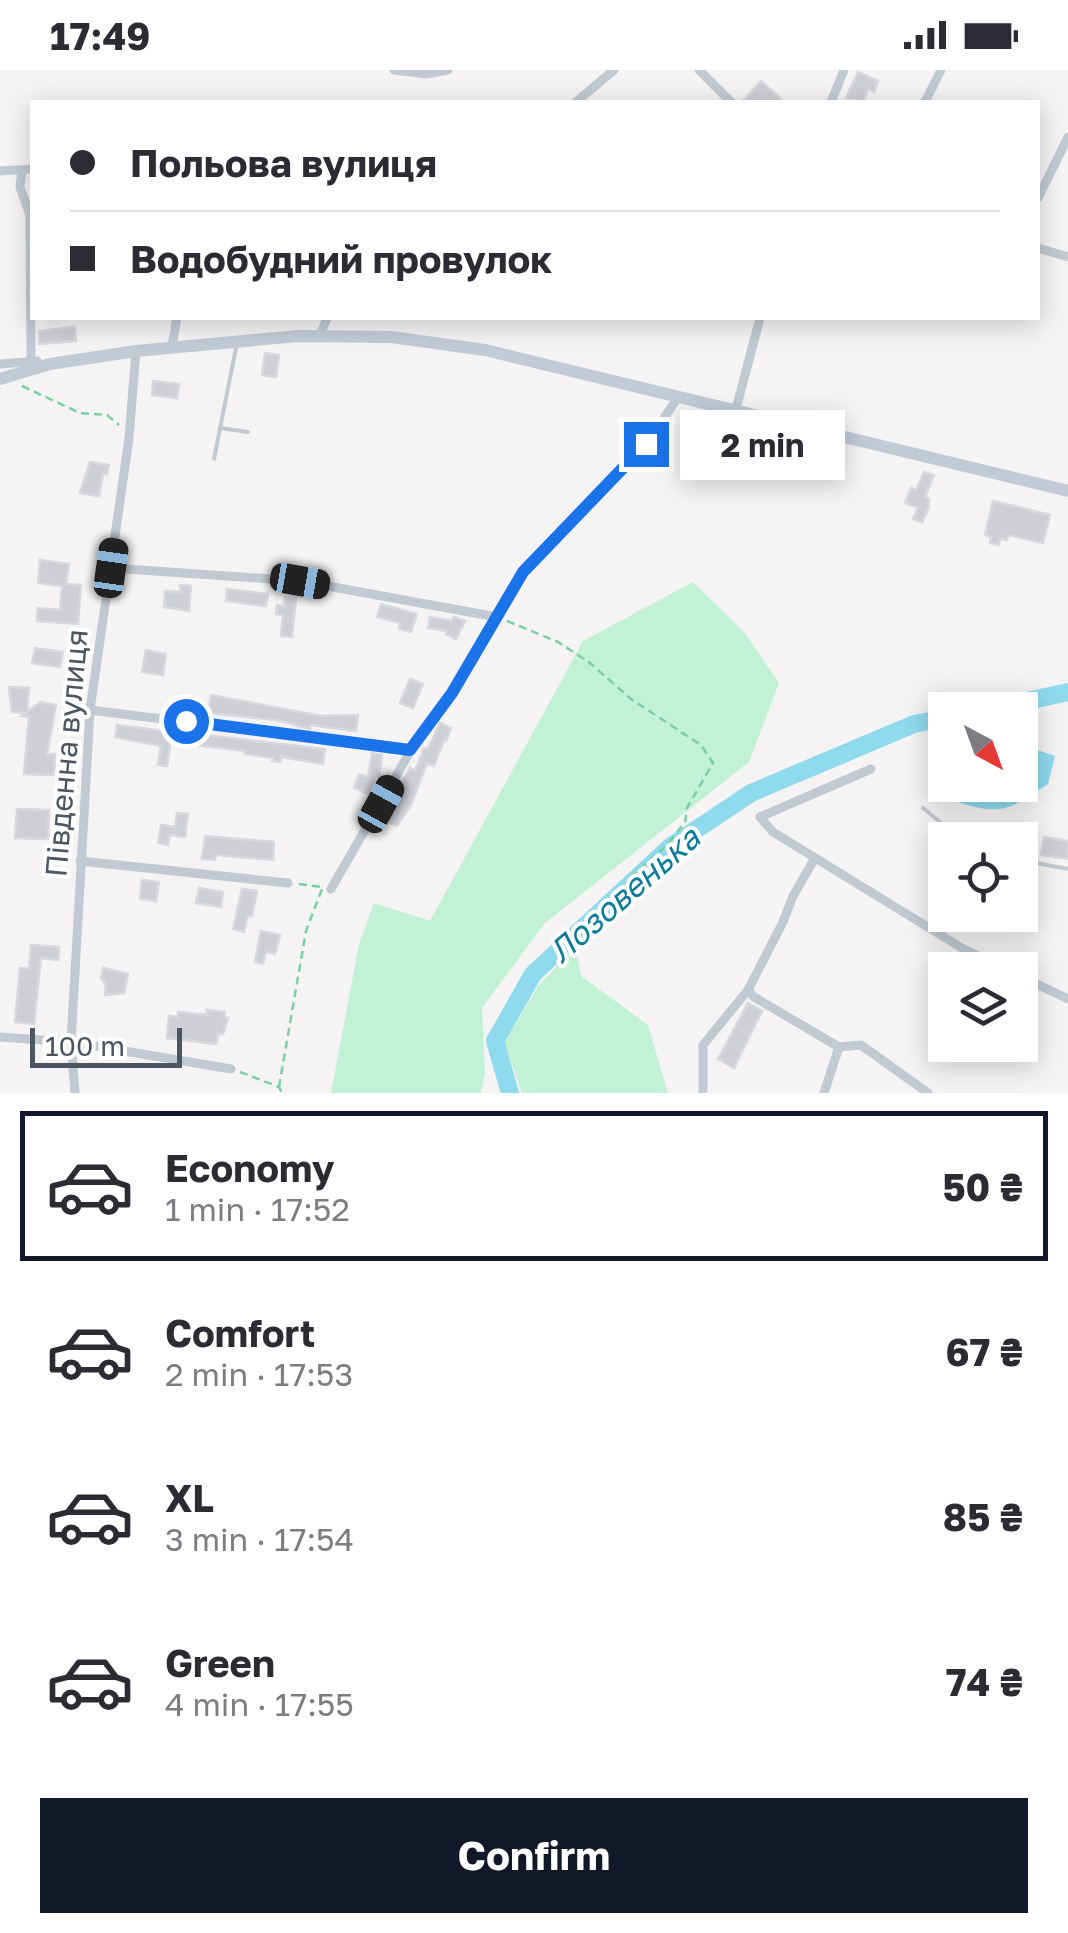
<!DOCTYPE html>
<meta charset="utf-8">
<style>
body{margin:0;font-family:"Golos Text",sans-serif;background:#f7f7f7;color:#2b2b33;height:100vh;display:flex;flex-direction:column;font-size:38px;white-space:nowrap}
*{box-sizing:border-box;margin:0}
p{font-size:32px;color:#7c7c81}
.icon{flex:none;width:55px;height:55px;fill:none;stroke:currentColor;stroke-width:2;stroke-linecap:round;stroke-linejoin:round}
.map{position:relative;height:1023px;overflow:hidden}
.details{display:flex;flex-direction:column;background:#fff;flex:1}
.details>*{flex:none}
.banner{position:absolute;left:30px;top:30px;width:1010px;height:220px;border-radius:0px;box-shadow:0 5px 25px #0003;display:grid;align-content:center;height:220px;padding:0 40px;background:#fff}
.needle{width:65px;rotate:139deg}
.controls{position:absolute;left:928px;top:622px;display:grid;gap:20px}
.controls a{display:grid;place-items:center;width:110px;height:110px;border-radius:0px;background:#fff;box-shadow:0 5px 25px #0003;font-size:50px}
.scale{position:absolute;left:30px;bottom:25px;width:152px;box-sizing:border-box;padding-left:10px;border:5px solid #4a5661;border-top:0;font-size:28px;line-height:35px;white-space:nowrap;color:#4a5661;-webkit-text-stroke:8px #fff;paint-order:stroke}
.end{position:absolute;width:45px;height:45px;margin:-22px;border:12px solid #1a73e8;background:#fff;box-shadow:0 0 0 5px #fff}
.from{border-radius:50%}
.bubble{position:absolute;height:70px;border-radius:0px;background:#fff;box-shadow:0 5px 25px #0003;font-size:32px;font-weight:700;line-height:70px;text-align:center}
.car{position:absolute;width:30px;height:60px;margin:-30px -15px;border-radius:12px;box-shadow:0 0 8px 2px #0007;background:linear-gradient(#222 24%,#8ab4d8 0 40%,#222 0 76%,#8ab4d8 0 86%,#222 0)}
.banner b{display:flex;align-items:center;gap:35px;height:95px;font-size:38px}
.banner b+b{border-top:2px solid #e1e1e2}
.banner i{width:25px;height:25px;background:#2b2b33}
ul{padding:18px 0 0;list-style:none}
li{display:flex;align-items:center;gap:30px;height:150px;margin:0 20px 15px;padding:0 20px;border:5px solid transparent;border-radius:0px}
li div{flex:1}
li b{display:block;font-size:38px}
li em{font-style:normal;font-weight:700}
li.selected{border-color:#111827}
li>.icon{width:90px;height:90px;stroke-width:1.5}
.action{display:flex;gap:20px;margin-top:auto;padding:20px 40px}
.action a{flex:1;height:115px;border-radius:0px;background:#111827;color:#fff;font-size:40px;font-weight:700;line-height:115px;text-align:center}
.status{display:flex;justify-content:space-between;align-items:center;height:70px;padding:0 50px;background:#fff;direction:ltr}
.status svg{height:28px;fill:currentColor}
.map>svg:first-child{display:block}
</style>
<div class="status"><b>17:49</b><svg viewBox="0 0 49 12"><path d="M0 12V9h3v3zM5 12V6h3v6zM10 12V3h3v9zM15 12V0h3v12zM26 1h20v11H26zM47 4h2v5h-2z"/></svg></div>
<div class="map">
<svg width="1068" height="1023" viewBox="0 0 1068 1023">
<rect width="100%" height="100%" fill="#f5f3f3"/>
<g fill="#c3f1d5">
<path d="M693 512 745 563 779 613 749 692 545 853 482 938 485 1002 481 1023H331L359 874 374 833 430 851 583 571Z"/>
<path d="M576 877 581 906 648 955 668 1023H522L504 973 538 916Z"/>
</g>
<path fill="#90daee" d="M1020 674 1055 686 1048 714C1011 738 1002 747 958 732L948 715H1020Z"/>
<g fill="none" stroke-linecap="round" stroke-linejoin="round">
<g stroke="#90daee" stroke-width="18">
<path d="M986 640 1068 622"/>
<path d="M510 1023 495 971 533 904 670 777 751 723 914 654 945 648"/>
</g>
</g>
<g fill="#cdcfd5" stroke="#d7d9de" stroke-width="2.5">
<path d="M858 2 878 11 874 22 868 19 863 32 846 28Z"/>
<path d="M761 11 784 32H742Z"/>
<path d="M75 257 76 271 39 274V261Z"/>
<path d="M265 283 279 285 276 307 262 305Z"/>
<path d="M153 311 179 314 177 328 152 325Z"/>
<path d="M90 392 109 395 107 404 103 403 99 426 80 423Z"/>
<path d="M924 402 934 405 925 427 929 429V437L922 452 913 449 918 437 905 433 911 418 916 420Z"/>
<path d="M993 431 1050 445 1043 473 1008 465 1007 470 1000 469 999 475 990 473 991 467 985 465Z"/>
<path d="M40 490 69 494 66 514 81 515 78 554 37 551 38 538 60 540 62 516 38 513Z"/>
<path d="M180 515 191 516 189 541 164 537 165 521 180 522Z"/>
<path d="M227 519 268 524 266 536 226 531Z"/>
<path d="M285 527 296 528 292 567 281 566 283 545 276 544 277 535 284 536Z"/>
<path d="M381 534 417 544 411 562 399 559 400 553 377 547Z"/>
<path d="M430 547 452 551 454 547 465 551 456 569 446 564 447 561 428 558Z"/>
<path d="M35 578 63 582 60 597 32 593Z"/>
<path d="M146 580 166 584 163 605 142 602Z"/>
<path d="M410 609 423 614 413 638 400 633Z"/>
<path d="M9 617 29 618 27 642 40 632 56 635 47 684H55L54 705 24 704 29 647 21 646 26 643 12 642Z"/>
<path d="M211 625 321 646 358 645 356 661 310 655V659L277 650 208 643Z"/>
<path d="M440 653 451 658 446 671 444 670 434 696 427 693 411 735 397 756 383 749 389 738 393 740 400 716 410 698 415 701 424 678 428 679Z"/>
<path d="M117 655 172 662 167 696 158 695 161 676 115 667Z"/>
<path d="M188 663 325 679 323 694 281 687V692L272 691 273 688 245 684V681L186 674Z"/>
<path d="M372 683 382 685 379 707 375 706 369 724 354 718 359 704 368 707Z"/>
<path d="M17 739 49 740 48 769 15 768Z"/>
<path d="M177 743 188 744 185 767 170 765 168 775 158 773 161 755 175 757Z"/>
<path d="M205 766 274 772 273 790 216 785 215 790 202 789Z"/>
<path d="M1044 767 1068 771V789L1041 785Z"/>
<path d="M142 810 159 812 156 831 140 829Z"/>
<path d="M199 818 223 822 221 837 196 833Z"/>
<path d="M242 819 257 821 252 846 248 845 244 862 233 859Z"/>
<path d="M261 861 280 865 275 884 266 882 263 894 255 892Z"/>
<path d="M31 875 59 877 58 890 41 888 34 954 15 952 20 898 29 899Z"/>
<path d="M103 898 128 904 124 923 105 925 106 915 101 908Z"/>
<path d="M748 933 762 941 734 998 718 989Z"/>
<path d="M207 940 225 942 224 948H228L223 964H218L216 974 167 968 169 946 178 947V942L207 945Z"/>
</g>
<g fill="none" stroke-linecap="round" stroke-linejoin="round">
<g stroke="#7ad0a6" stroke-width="2.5" stroke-dasharray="8 5" stroke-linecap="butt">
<path d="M22 316 80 343 107 345 119 355"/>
<path d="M507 551 558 572 590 593 631 629 701 675 713 693 687 738 685 752 667 775 626 811"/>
<path d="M299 814 321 817"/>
<path d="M240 1002 279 1017 282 1023"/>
<path d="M279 1017 306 861 322 819"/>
</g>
<g stroke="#c1cad2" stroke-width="4">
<path d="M220 358 248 362"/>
<path d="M214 389 236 278"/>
<path d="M923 738 962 770"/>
<path d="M1020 790 1068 799"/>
</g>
<g stroke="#c1cad2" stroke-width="9">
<path d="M394 0 426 4 448 0"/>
<path d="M699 0 731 32"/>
<path d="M576 32 614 0"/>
<path d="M831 32 844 0"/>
<path d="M925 32 941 0"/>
<path d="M0 101 32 99"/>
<path d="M22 101 20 117 30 145 31 290"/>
<path d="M1038 128 1068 67"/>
<path d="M1038 178 1068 187"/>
<path d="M320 265 327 248"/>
<path d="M172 276 177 248"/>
<path d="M0 294 37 291"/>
<path d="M736 339 760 248"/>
<path d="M111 498 300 511 497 547"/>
<path d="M90 640 411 680"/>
<path d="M871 699 760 747 773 762 962 878 1007 900"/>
<path d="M80 791 288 813"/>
<path d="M331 819 411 680 452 623 523 502 646 374 679 326"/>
<path d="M1020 906 1068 929"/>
<path d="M748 920 754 927 839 977 861 975 928 1023"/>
<path d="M0 967 71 972 231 999"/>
<path d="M75 1023 71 972 90 640 129 368 136 281"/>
<path d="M703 1023V975L748 920 783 852 793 826 815 788"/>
<path d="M824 1023 839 977"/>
</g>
<path stroke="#c1cbd6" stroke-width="12" d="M0 309 50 294 136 281 298 266 391 267 485 280 1068 421"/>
</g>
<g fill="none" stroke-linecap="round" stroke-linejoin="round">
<path stroke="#1a73e8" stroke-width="12" d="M186 651 410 680 452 623 523 502 646 374"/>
</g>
<g text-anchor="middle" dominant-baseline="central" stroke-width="8" stroke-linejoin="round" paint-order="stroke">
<g font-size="30" fill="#4a5661" stroke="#fff">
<text transform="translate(66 683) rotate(-85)">Південна вулиця</text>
</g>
<g font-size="32" font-style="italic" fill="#0c7c9b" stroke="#fff">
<text transform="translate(624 824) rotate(-41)">Лозовенька</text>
</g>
</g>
</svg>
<div class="controls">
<a><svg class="needle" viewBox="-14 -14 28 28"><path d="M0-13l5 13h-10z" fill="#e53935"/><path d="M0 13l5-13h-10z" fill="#7c7c81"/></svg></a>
<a><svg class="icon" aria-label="locate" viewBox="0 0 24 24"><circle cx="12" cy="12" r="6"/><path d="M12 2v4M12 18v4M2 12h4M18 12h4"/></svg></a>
<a><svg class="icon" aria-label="layers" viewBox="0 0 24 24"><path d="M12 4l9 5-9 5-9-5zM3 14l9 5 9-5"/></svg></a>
</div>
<div class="scale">100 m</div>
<i class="end from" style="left:186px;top:651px"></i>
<i class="end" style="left:646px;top:374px"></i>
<div class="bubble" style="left:680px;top:340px;width:165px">2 min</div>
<i class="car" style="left:111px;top:498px;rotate:8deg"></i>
<i class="car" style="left:300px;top:511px;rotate:100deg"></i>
<i class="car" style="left:381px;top:734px;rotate:29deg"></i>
<div class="banner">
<b><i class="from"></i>Польова вулиця</b>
<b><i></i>Водобудний провулок</b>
</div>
</div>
<section class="details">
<ul>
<li class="selected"><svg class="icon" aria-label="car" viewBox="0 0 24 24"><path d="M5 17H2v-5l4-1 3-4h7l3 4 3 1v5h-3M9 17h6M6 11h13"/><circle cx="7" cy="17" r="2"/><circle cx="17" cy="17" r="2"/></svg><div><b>Economy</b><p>1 min · 17:52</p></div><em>50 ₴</em></li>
<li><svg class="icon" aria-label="car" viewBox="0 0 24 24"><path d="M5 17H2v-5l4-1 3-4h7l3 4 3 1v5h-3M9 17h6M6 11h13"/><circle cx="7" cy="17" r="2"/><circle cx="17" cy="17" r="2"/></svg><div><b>Comfort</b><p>2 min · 17:53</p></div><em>67 ₴</em></li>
<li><svg class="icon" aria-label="car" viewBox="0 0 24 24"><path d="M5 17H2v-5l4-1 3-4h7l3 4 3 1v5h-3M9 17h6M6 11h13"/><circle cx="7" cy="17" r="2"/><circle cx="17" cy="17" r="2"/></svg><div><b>XL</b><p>3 min · 17:54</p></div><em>85 ₴</em></li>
<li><svg class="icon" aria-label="car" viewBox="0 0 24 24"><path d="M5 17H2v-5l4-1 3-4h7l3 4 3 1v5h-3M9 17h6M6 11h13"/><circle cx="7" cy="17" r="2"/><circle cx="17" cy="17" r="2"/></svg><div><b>Green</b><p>4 min · 17:55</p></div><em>74 ₴</em></li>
</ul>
<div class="action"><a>Confirm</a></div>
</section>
